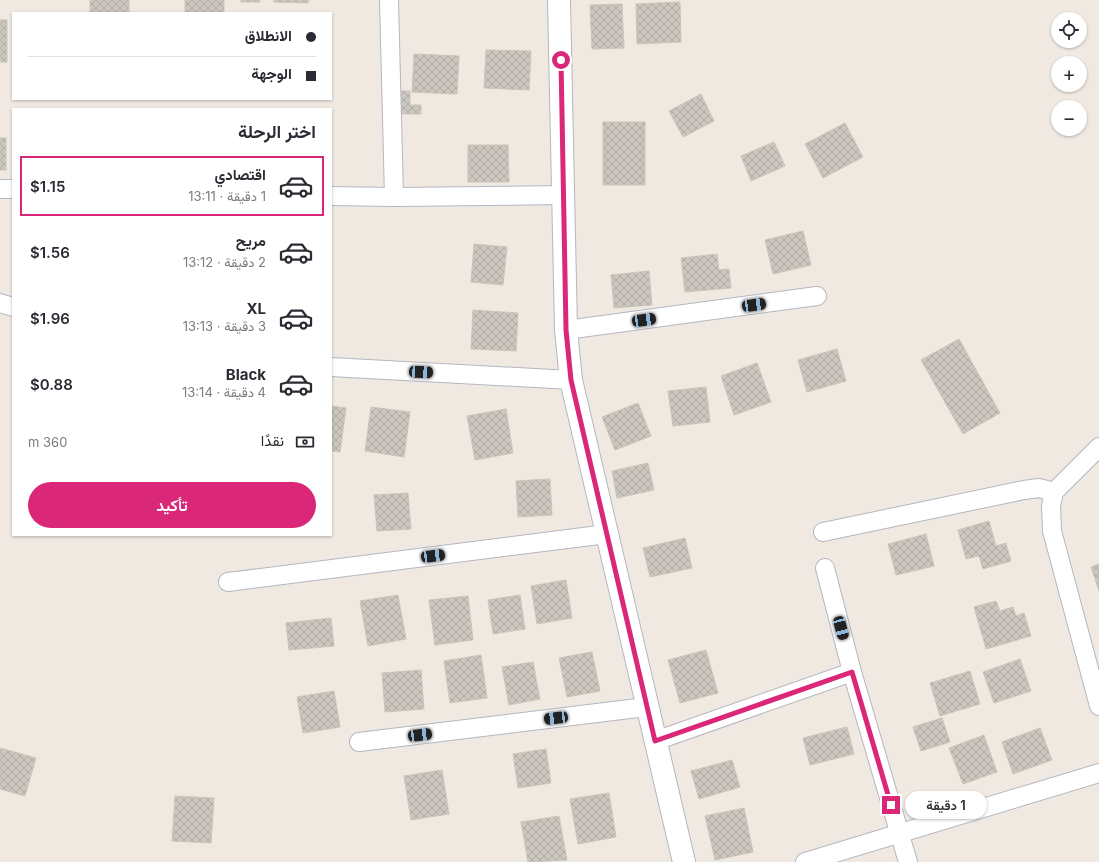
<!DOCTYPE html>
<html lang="ar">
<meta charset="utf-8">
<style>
body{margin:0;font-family:Inter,Vazirmatn,sans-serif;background:#f7f7f7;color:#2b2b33;direction:rtl;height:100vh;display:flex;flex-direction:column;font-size:15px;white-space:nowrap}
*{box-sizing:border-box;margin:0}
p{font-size:13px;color:#7c7c81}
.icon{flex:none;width:22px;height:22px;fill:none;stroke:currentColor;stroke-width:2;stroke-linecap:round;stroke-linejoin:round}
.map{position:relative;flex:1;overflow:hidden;direction:ltr}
.drawer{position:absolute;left:12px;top:108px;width:320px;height:428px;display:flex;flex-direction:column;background:#fff;border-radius:0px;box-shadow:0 1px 3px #0004;direction:rtl}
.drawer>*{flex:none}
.top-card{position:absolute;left:12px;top:12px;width:320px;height:88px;border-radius:0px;box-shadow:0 1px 3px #0004;direction:rtl;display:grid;align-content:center;height:88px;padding:0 16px;background:#fff}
.fabs{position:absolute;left:1051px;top:12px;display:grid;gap:8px}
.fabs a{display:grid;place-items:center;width:36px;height:36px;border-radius:50%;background:#fff;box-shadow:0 1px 3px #0004;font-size:20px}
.end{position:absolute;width:18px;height:18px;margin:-9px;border:5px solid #db2777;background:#fff;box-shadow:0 0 0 2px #fff}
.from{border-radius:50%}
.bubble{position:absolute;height:28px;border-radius:14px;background:#fff;box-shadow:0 1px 3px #0004;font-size:13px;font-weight:600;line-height:28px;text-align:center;direction:rtl}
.car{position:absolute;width:12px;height:24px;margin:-12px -6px;border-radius:5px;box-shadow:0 0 3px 1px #0007;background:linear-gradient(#222 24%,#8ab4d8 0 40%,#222 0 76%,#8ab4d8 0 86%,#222 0)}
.top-card b{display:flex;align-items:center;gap:14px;height:38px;font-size:15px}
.top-card b+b{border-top:1px solid #e1e1e2}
.top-card i{width:10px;height:10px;background:#2b2b33}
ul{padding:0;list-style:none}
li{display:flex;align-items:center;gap:12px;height:60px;margin:0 8px 6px;padding:0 8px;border:2px solid transparent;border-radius:0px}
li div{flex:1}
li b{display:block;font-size:15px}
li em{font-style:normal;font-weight:600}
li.selected{border-color:#db2777}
li>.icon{width:36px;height:36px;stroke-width:1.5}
h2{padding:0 16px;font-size:18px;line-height:48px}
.pay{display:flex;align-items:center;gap:10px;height:44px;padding:0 16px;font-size:15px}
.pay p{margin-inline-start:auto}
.button{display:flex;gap:8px;margin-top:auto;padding:8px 16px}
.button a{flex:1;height:46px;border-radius:24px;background:#db2777;color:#fff;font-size:16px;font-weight:600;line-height:46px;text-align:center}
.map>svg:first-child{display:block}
</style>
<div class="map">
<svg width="1099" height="862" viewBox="0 0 1099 862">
<defs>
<pattern id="building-cross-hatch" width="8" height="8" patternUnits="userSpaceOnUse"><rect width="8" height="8" fill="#cbc7bf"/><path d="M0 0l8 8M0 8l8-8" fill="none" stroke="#afaba4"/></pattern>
</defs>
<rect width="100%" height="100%" fill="#efe9e1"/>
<g fill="url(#building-cross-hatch)" stroke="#cbc5ba">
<rect x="90" y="0" width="39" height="13"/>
<rect x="185" y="0" width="39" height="13"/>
<rect x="241" y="0" width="19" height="2"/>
<path d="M274 0H309L308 3 274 2Z"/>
<path d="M680 2 681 42 637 44 636 4Z"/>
<path d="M622 4 624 48 592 49 590 5Z"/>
<rect x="0" y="20" width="7" height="42"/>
<path d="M486 50 531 51 529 90 484 88Z"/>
<path d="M414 54 459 56 457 94 412 92Z"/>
<path d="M400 91H410V105H421V114H400Z"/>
<path d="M701 94 714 121 683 137 669 111Z"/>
<rect x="603" y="122" width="42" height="63"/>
<path d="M845 123 863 157 823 178 805 144Z"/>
<rect x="0" y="138" width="6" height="32"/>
<path d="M774 142 785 166 751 181 741 156Z"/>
<path d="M468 145H508L509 182H468Z"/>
<path d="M803 231 811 265 773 274 765 240Z"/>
<path d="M474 244 507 247 503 285 471 282Z"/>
<path d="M717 254 719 270 729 269 731 288 685 292 681 258Z"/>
<path d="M649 271 652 305 614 308 611 275Z"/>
<path d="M473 310 518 313 516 351 471 349Z"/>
<path d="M959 339 1000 413 963 434 921 360Z"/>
<path d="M837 349 846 381 807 392 798 360Z"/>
<path d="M757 363 771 402 734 415 721 376Z"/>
<path d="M706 387 710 422 673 426 668 391Z"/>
<path d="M638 403 651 436 615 450 602 417Z"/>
<path d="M331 406 346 408 340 452 331 451Z"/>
<path d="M371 407 410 412 404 457 365 451Z"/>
<path d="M506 409 513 453 475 460 467 416Z"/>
<path d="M648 463 654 490 617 498 612 471Z"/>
<path d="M550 479 552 515 518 517 516 481Z"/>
<path d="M408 493 411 529 377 531 374 495Z"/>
<path d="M989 521 996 546 1006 543 1011 561 983 569 979 556 966 559 958 530Z"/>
<path d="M926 534 934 566 896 575 888 544Z"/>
<path d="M685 538 692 568 650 577 643 548Z"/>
<path d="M1099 564V591L1091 567Z"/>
<path d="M566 580 572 618 537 624 531 586Z"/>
<path d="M398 595 406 639 368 646 360 601Z"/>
<path d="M520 595 525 629 493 634 488 600Z"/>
<path d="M468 596 473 640 435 645 429 600Z"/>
<path d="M996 601 1000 611 1013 607 1016 616 1024 613 1031 636 986 649 974 607Z"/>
<path d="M331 618 334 646 289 650 286 623Z"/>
<path d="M706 650 718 693 680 703 668 660Z"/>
<path d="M592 652 600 691 567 697 559 658Z"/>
<path d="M481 655 487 698 450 703 444 661Z"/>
<path d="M1020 659 1031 691 994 703 983 672Z"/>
<path d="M533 662 540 699 509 705 502 667Z"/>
<path d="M421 670 424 709 385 712 382 673Z"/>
<path d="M970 671 980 704 940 716 930 683Z"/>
<path d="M334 691 340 727 303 733 297 697Z"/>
<path d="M942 718 950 742 921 751 913 727Z"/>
<path d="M847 727 854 754 810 765 803 738Z"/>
<path d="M1040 728 1052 760 1013 774 1002 742Z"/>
<path d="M984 735 997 772 963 784 949 748Z"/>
<path d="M0 748 36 758 25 796 0 789Z"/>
<path d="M546 749 551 783 518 788 513 754Z"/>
<path d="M732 760 740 787 699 799 691 771Z"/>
<path d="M442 770 449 814 411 820 404 776Z"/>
<path d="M609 793 616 837 578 844 570 799Z"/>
<path d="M175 796 214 798 211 843 172 841Z"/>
<path d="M744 808 753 852 715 860 705 816Z"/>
<path d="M559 816 567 860 528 862 521 822Z"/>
</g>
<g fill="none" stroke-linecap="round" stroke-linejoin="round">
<g stroke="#b4b7c1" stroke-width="20">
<g id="minor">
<path d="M389 0 394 197"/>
<path d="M0 189H13"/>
<path d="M331 196 394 197 565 195"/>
<path d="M0 303 13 307"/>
<path d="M566 330 817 296"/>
<path d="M331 367 571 380"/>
<path d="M1099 447 1054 492 1051 506 1052 531 1099 706"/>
<path d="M823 532 1024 490 1039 488 1054 492"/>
<path d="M825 568 852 672 908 862"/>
<path d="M228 582 607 534"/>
<path d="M655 741 852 672"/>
<path d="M359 742 646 707"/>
<path d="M805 862 1099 773"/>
</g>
</g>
<g stroke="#b4b7c1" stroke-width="24">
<path id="tertiary" d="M559 0 566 330 571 380 684 862"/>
</g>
<use href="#minor" stroke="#fff" stroke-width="18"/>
<use href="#tertiary" stroke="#fff" stroke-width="22"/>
</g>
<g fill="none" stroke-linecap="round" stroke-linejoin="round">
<path stroke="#db2777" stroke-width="5" d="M561 60 566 330 571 380 655 741 852 672 891 805"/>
</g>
</svg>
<div class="fabs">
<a><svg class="icon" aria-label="locate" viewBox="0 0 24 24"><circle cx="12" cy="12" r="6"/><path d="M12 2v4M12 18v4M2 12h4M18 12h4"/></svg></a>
<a>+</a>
<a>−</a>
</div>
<i class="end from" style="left:561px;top:60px"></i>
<i class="end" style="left:891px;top:805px"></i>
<div class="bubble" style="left:905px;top:791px;width:82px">1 دقيقة</div>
<i class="car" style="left:754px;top:305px;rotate:82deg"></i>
<i class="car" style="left:644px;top:320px;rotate:82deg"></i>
<i class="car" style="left:421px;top:372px;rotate:93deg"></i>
<i class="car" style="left:433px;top:556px;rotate:83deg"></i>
<i class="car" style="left:841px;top:628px;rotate:165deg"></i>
<i class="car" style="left:556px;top:718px;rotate:263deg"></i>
<i class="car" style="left:420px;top:735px;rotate:83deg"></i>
<div class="top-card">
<b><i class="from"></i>الانطلاق</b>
<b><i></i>الوجهة</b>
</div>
<section class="drawer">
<h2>اختر الرحلة</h2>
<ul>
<li class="selected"><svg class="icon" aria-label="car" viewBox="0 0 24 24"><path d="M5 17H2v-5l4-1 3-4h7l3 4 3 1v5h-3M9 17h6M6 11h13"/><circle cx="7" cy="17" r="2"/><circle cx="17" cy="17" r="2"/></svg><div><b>اقتصادي</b><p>1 دقيقة · 13:11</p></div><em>$1.15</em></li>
<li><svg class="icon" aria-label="car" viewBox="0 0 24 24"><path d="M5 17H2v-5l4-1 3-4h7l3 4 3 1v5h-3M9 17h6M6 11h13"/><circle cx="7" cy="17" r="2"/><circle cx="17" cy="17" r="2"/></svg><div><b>مريح</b><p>2 دقيقة · 13:12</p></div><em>$1.56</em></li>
<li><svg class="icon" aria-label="car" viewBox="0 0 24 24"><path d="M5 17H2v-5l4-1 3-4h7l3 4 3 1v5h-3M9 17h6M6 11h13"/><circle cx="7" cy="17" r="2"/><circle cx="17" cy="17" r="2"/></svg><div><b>XL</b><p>3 دقيقة · 13:13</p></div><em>$1.96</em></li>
<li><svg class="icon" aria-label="car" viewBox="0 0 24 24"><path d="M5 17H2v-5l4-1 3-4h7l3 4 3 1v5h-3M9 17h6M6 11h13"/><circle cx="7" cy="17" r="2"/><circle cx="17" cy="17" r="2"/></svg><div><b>Black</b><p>4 دقيقة · 13:14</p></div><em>$0.88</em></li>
</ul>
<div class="pay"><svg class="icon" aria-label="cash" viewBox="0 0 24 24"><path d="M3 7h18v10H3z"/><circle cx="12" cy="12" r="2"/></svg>نقدًا<p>360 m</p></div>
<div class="button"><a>تأكيد</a></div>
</section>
</div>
